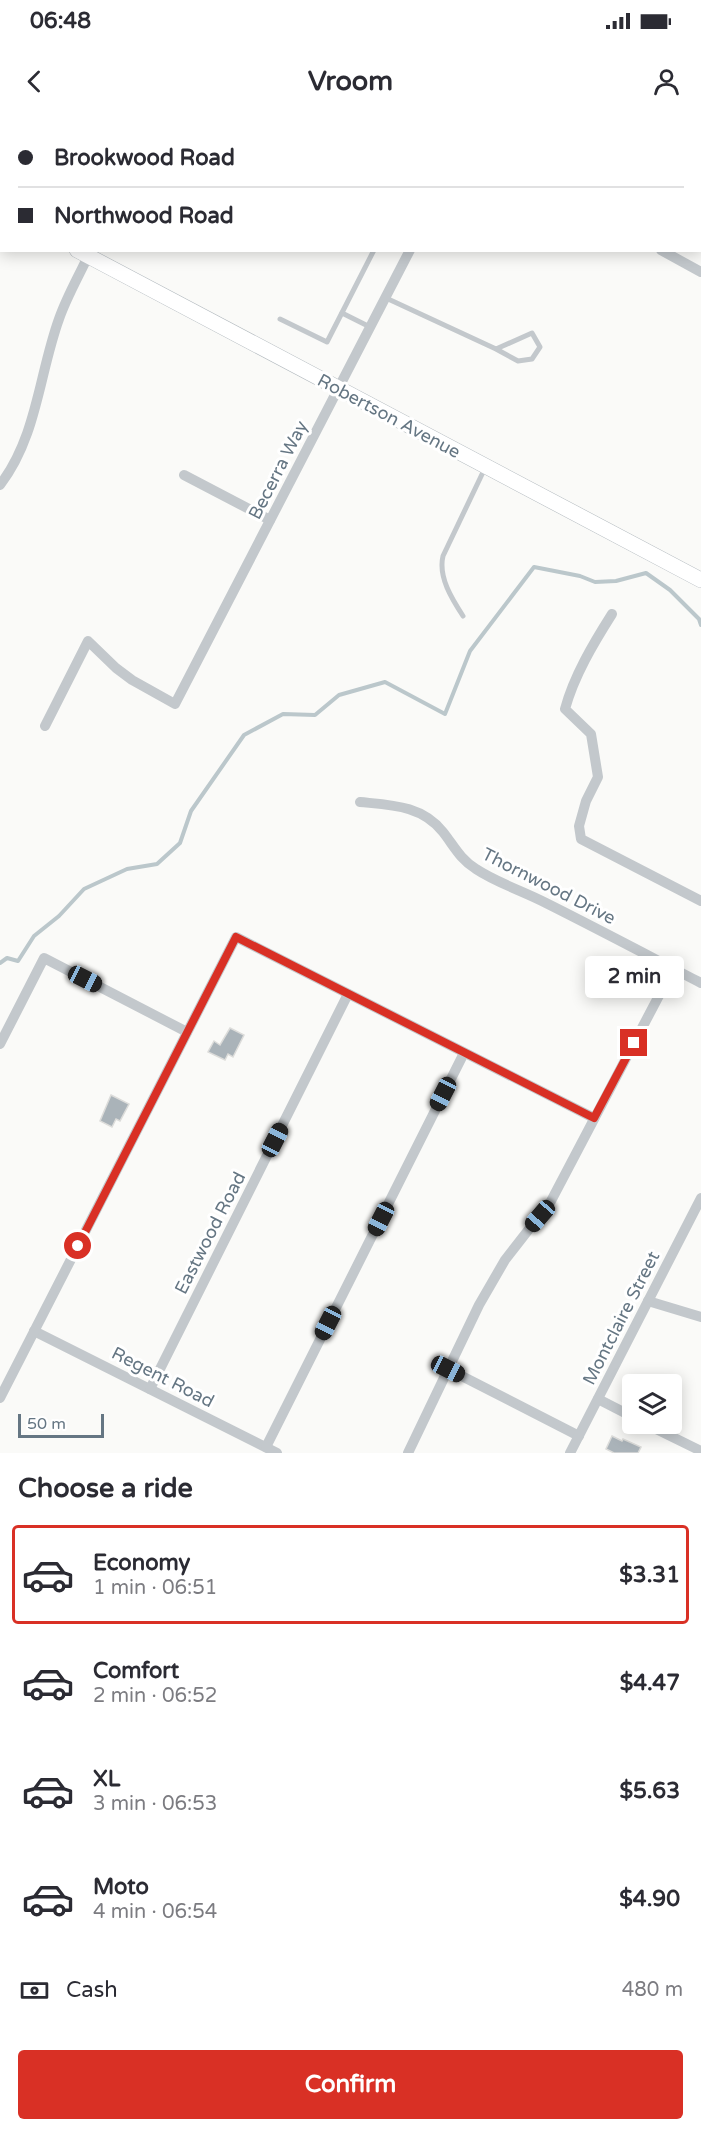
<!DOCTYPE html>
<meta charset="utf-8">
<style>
body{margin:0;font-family:"Varela Round",sans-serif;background:#f2f2f3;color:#2b2b33;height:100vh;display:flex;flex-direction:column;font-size:22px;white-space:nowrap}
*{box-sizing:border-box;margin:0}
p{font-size:20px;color:#7c7c81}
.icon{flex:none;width:33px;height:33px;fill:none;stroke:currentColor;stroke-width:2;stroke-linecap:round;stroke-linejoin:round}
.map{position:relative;height:1333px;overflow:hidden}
.details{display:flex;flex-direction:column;background:#fff;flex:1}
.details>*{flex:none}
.hud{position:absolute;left:0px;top:0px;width:702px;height:132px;box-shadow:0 3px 15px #0003;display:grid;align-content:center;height:132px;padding:0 18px;background:#fff}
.controls{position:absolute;left:622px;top:1254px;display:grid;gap:12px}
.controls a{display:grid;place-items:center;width:60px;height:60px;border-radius:6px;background:#fff;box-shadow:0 3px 15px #0003;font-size:30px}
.scale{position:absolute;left:18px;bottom:15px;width:86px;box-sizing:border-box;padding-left:6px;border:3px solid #657683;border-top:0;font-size:16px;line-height:21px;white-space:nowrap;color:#657683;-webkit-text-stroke:4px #fff;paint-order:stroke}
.end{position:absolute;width:27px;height:27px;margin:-14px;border:8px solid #d93025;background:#fff;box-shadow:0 0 0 3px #fff}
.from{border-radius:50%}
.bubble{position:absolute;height:42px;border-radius:6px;background:#fff;box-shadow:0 3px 15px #0003;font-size:20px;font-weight:700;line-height:42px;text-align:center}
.car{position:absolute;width:18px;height:36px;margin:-18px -9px;border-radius:8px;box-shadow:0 0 4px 2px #0007;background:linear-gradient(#222 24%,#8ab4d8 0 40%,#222 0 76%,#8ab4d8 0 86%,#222 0)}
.hud b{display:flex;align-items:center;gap:21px;height:57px;font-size:22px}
.hud b+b{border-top:2px solid #e1e1e2}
.hud i{width:15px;height:15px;background:#2b2b33}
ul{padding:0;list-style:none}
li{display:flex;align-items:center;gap:18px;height:99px;margin:0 12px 9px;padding:0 6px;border:3px solid transparent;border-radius:6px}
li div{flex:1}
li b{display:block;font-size:22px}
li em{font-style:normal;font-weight:700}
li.active{border-color:#d93025}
li>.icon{width:54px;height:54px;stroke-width:1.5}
h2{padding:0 18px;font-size:27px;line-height:72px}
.pay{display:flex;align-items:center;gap:15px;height:66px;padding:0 18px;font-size:22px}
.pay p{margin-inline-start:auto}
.action{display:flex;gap:12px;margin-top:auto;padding:12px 18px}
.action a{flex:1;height:69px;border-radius:6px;background:#d93025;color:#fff;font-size:24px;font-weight:700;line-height:69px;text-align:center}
.status{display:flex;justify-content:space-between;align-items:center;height:42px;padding:0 30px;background:#fff;direction:ltr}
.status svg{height:16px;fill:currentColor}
header{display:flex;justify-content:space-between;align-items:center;height:78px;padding:0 18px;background:#fff;font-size:27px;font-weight:700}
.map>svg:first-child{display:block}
</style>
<div class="status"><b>06:48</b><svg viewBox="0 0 49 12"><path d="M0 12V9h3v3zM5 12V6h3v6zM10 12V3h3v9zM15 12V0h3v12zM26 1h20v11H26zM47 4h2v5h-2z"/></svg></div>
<header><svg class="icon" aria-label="back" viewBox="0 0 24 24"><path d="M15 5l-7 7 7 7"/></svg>Vroom<svg class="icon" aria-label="person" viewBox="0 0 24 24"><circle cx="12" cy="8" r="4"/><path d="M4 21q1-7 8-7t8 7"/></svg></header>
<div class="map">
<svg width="701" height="1333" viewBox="0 0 701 1333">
<rect width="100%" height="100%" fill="#fafaf8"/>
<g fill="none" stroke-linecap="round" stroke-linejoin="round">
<path stroke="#bbc7cb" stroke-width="4" d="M0 843 7 838 18 841 34 816 59 796 84 769 127 749 157 744 180 723 191 691 244 615 283 594 315 595 339 575 385 562 445 594 470 531 534 447 580 456 595 462 616 461 646 453 670 470 699 499 701 505"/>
</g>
<g fill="#aab3b9" stroke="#dcdcda" stroke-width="1.5">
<path d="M230 908 244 915 233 937 228 934 225 940 208 932 214 921 220 925Z"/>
<path d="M111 975 129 984 120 1001 116 999 112 1007 100 1001Z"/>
<path d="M612 1316 622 1321 623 1319 641 1327 638 1333H614L606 1329Z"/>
</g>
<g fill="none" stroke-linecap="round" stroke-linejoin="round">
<g stroke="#b3babf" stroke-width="16">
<g id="secondary">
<path d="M0 90H2"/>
<path d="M77 130 701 460"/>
</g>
</g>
<g stroke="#c3c8cc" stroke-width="5">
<path d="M381 0 384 2"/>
<path d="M621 0 624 2"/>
<path d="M700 41 701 42"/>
<path d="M386 178 496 229 532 213 540 227 532 239 518 241 496 229"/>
<path d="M342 193 370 207"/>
<path d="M280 199 327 222 374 130"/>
<path d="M463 496C452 479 438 457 443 436L485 348"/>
</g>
<g stroke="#c3c8cc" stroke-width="10">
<path d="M477 2V0"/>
<path d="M661 130 701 152"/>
<path d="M184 355 270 400"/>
<path d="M0 365C37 317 39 254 59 199 67 176 80 154 90 132"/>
<path d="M612 494C593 524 574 556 565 589L591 614 598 657 586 681 579 706 581 719 701 781"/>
<path d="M45 606 88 521 116 548 132 560 175 584 410 130"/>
<path d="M360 682C390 685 422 685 443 712 454 726 460 739 476 749 497 763 523 771 546 783 598 809 649 836 701 863"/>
<path d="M0 924 44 838 187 912"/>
<path d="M648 1181 701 1197"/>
<path d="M34 1211 277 1333"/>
<path d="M448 1249 579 1316"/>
<path d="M150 1269 348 874"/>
<path d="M0 1278 236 817 594 998"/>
<path d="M598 1279 633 1297"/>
<path d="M646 1304 701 1331"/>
<path d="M266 1327 464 933"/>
<path d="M408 1333 479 1185 505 1140 551 1081 673 849"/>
<path d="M570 1333 701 1078"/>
</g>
<use href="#secondary" stroke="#fff" stroke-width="15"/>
</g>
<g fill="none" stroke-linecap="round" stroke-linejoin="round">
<path stroke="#d93025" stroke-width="8" d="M78 1126 236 817 594 998 634 923"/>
</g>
<g text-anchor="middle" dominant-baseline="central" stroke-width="6" stroke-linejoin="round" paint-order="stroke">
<g font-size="18" fill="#657683" stroke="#fff">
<text transform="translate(389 296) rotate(28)">Robertson Avenue</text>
<text transform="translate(278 350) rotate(-63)">Becerra Way</text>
<text transform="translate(549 766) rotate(27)">Thornwood Drive</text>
<text transform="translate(210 1113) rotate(-63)">Eastwood Road</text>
<text transform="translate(621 1198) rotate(-63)">Montclaire Street</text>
<text transform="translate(163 1257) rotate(27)">Regent Road</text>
</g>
</g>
</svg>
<div class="controls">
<a><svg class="icon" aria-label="layers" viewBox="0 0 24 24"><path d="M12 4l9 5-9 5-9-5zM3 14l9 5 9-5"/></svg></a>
</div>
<div class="scale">50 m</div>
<i class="end from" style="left:78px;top:1126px"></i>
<i class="end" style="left:634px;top:923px"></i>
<div class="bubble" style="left:585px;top:836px;width:99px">2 min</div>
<i class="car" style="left:85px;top:859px;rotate:117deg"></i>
<i class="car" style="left:443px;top:974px;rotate:207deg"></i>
<i class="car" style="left:275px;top:1020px;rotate:27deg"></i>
<i class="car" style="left:540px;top:1096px;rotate:221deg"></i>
<i class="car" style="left:381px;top:1099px;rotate:207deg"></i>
<i class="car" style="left:328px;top:1203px;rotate:207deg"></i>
<i class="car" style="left:448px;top:1249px;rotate:117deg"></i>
<div class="hud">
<b><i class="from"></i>Brookwood Road</b>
<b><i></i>Northwood Road</b>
</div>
</div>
<section class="details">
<h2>Choose a ride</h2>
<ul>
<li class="active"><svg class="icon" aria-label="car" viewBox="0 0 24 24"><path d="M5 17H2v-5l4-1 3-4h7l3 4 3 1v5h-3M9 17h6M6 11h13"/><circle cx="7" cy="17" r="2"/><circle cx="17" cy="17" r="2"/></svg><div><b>Economy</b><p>1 min · 06:51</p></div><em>$3.31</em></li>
<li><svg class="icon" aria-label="car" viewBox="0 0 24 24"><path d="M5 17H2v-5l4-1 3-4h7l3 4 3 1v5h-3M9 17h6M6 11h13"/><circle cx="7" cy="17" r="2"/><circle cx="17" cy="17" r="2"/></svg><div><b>Comfort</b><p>2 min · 06:52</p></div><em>$4.47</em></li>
<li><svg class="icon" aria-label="car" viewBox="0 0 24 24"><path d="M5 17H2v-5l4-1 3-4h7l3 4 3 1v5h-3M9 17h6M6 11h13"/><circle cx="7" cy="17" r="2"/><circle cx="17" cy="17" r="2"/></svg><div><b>XL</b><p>3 min · 06:53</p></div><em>$5.63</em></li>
<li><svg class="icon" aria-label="car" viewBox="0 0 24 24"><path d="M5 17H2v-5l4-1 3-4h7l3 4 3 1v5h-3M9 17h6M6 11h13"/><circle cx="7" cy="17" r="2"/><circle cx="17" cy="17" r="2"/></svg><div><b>Moto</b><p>4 min · 06:54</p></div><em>$4.90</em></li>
</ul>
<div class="pay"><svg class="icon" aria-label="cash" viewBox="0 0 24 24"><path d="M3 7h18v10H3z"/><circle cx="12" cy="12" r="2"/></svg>Cash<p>480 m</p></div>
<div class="action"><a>Confirm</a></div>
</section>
